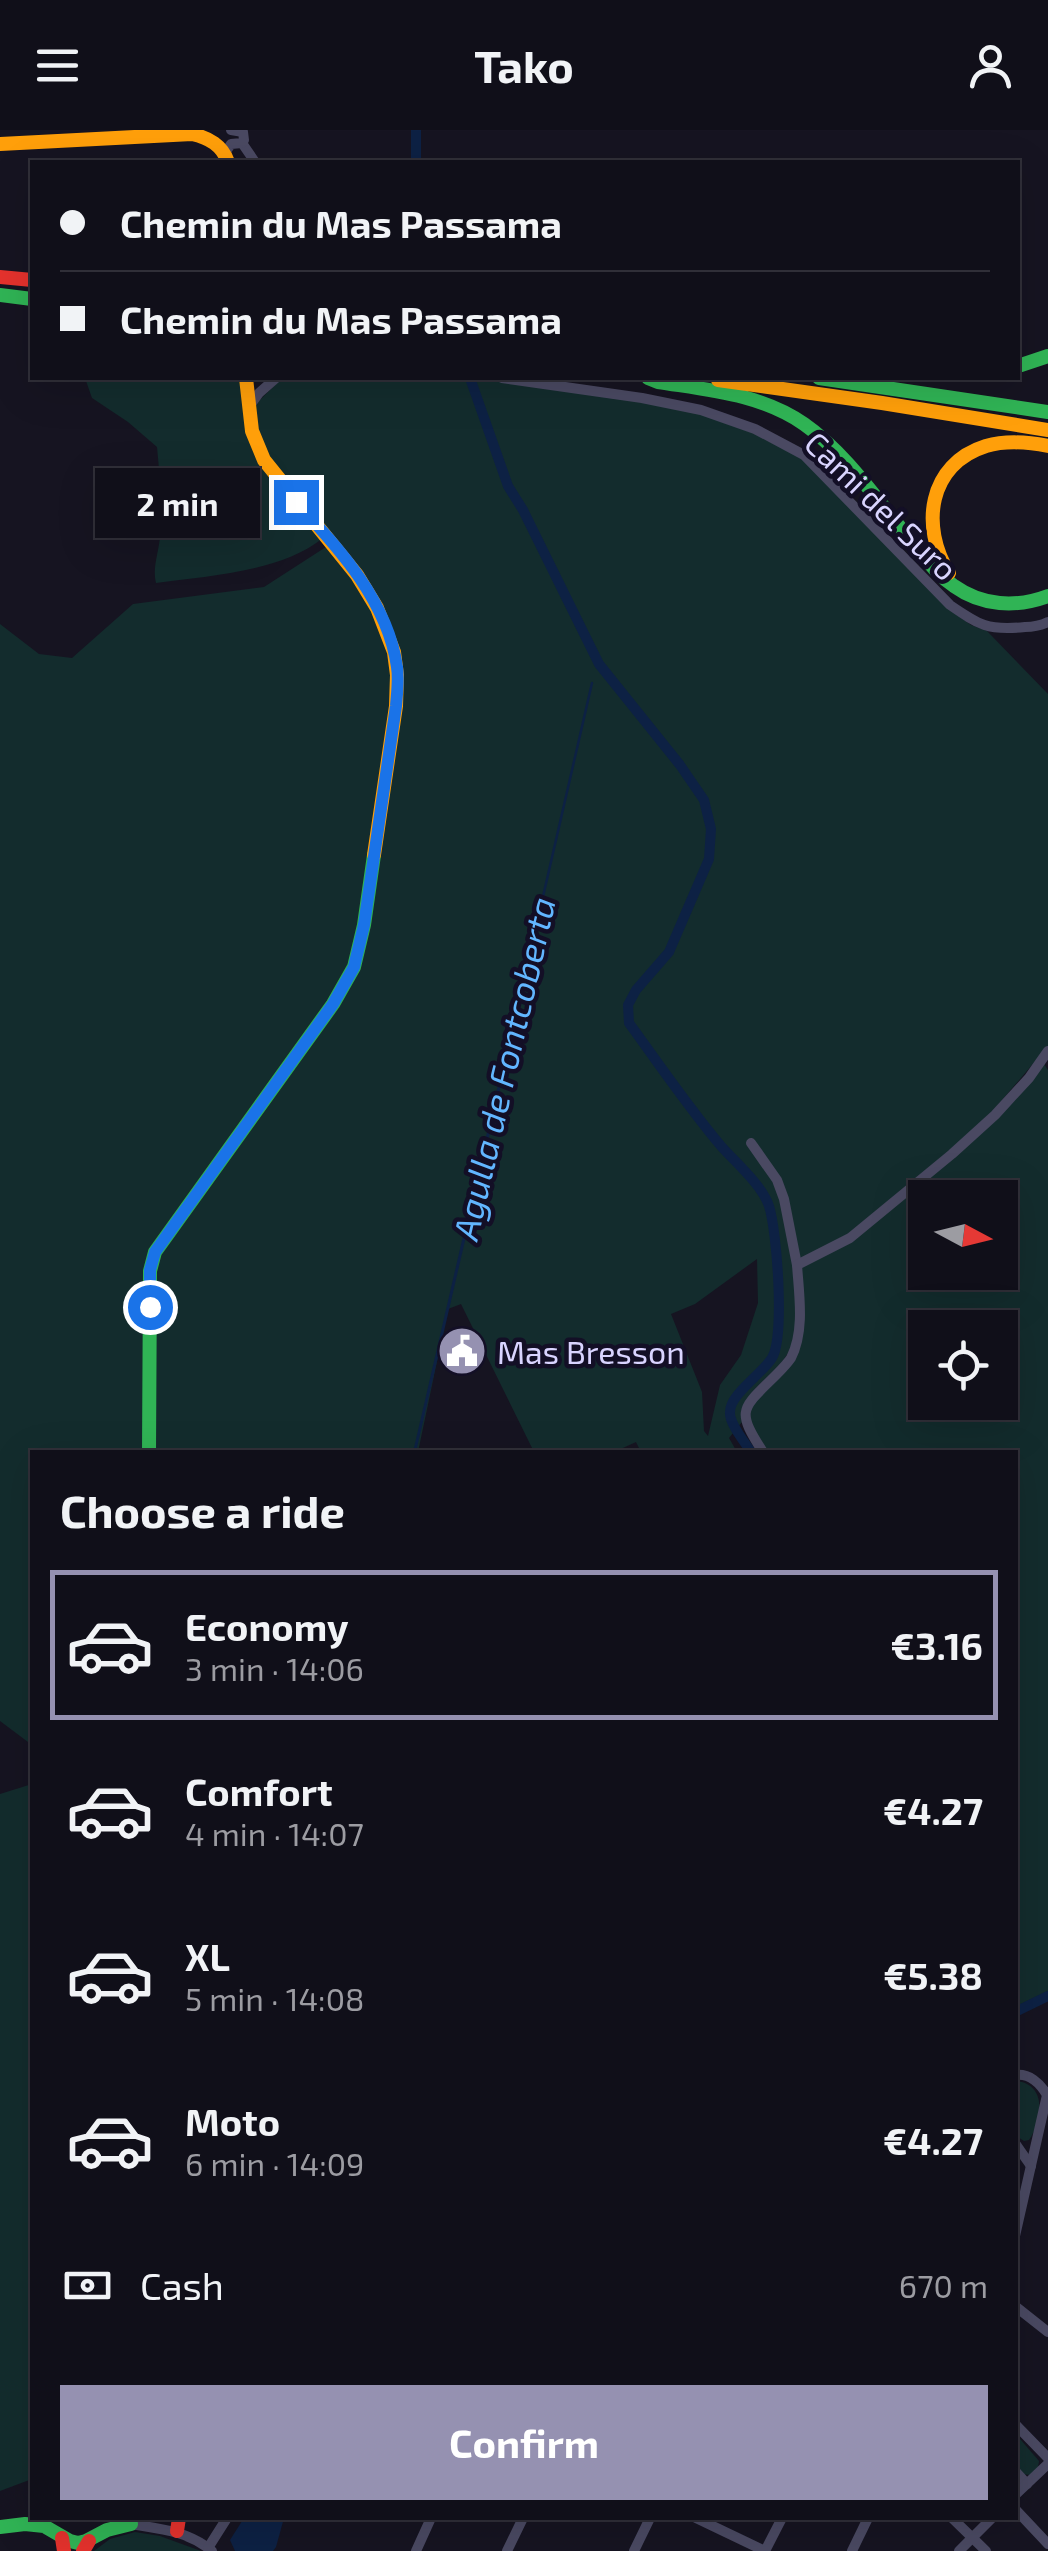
<!DOCTYPE html>
<meta charset="utf-8">
<style>
body{margin:0;font-family:"Exo 2",sans-serif;background:#1e1d26;color:#f1f3f6;height:100vh;display:flex;flex-direction:column;font-size:38px;white-space:nowrap}
*{box-sizing:border-box;margin:0}
p{font-size:32px;color:#9c9ca2}
.icon{flex:none;width:55px;height:55px;fill:none;stroke:currentColor;stroke-width:2;stroke-linecap:round;stroke-linejoin:round}
.map{position:relative;flex:1;overflow:hidden}
.panel{position:absolute;left:30px;top:1320px;width:988px;height:1070px;display:flex;flex-direction:column;background:#100f19;border-radius:0px;box-shadow:0 10px 40px #0002,0 0 0 2px #302f38}
.panel>*{flex:none}
.banner{position:absolute;left:30px;top:30px;width:990px;height:220px;border-radius:0px;box-shadow:0 10px 40px #0002,0 0 0 2px #302f38;display:grid;align-content:center;height:220px;padding:0 30px;background:#100f19}
.needle{width:65px;rotate:97deg}
.fabs{position:absolute;left:908px;top:1050px;display:grid;gap:20px}
.fabs a{display:grid;place-items:center;width:110px;height:110px;border-radius:0px;background:#100f19;box-shadow:0 10px 40px #0002,0 0 0 2px #302f38;font-size:50px}
.end{position:absolute;width:45px;height:45px;margin:-22px;border:12px solid #1a73e8;background:#fff;box-shadow:0 0 0 5px #fff}
.from{border-radius:50%}
.bubble{position:absolute;height:70px;border-radius:0px;background:#100f19;box-shadow:0 10px 40px #0002,0 0 0 2px #302f38;font-size:32px;font-weight:700;line-height:70px;text-align:center}
.banner b{display:flex;align-items:center;gap:35px;height:95px;font-size:38px}
.banner b+b{border-top:2px solid #302f38}
.banner i{width:25px;height:25px;background:#f1f3f6}
ul{padding:0;list-style:none}
li{display:flex;align-items:center;gap:30px;height:150px;margin:0 20px 15px;padding:0 10px;border:5px solid transparent;border-radius:0px}
li div{flex:1}
li b{display:block;font-size:38px}
li em{font-style:normal;font-weight:700}
li.selected{border-color:#9591b1}
li>.icon{width:90px;height:90px;stroke-width:1.5}
h2{padding:0 30px;font-size:45px;line-height:120px}
.pay{display:flex;align-items:center;gap:25px;height:110px;padding:0 30px;font-size:38px}
.pay p{margin-inline-start:auto}
.cta{display:flex;gap:20px;margin-top:auto;padding:20px 30px}
.cta a{flex:1;height:115px;border-radius:0px;background:#9591b1;color:#fff;font-size:40px;font-weight:700;line-height:115px;text-align:center}
header{display:flex;justify-content:space-between;align-items:center;height:130px;padding:0 30px;background:#100f19;font-size:45px;font-weight:700}
.map>svg:first-child{display:block}
</style>
<header><svg class="icon" aria-label="menu" viewBox="0 0 24 24"><path d="M4 6h16M4 12h16M4 18h16"/></svg>Tako<svg class="icon" aria-label="person" viewBox="0 0 24 24"><circle cx="12" cy="8" r="4"/><path d="M4 21q1-7 8-7t8 7"/></svg></header>
<div class="map">
<svg width="1048" height="2421" viewBox="0 0 1048 2421">
<rect width="100%" height="100%" fill="#161421"/>
<g fill="#132c2d" fill-rule="evenodd">
<path d="M85 248H241L251 313 323 408C281 442 208 446 156 453 152 438 159 422 160 406 162 376 160 347 157 317L128 292 92 268Z"/>
<path d="M282 248H476L641 272 700 284 753 303 801 328 947 478 971 495 987 501 1048 564V916L992 982 949 1021 848 1104 793 1133C795 1159 799 1188 792 1214 783 1244 736 1261 742 1292L729 1308 737 1322H641L636 1312 614 1322H534L461 1174 448 1179 418 1322H154L155 1141 159 1123 359 839 397 513 282 349 259 309 252 278ZM757 1129 758 1173 741 1225 720 1255 708 1306 704 1301 702 1262 671 1184 695 1174Z"/>
<path d="M329 415C356 452 390 495 393 543 394 554 392 565 392 575L360 794 350 835 329 871 150 1119 144 1322H32V1615L0 1591V494L39 524 72 528 133 474 264 457Z"/>
<path d="M1044 934 1048 940V1861L1015 1877V1322H769C759 1308 744 1294 751 1276L793 1233 801 1137 852 1111ZM925 1068H1000V1142H925ZM925 1198H1000V1272H925Z"/>
<path d="M32 1654V2349L0 2361V1664Z"/>
<path d="M1015 1951C1047 1953 1043 1990 1029 2010L1024 2011 1015 2005Z"/>
<path d="M1015 2303 1039 2331 1038 2337 1030 2345 1022 2344 1015 2336Z"/>
<path d="M135 2402 160 2406 201 2421H94L110 2409Z"/>
</g>
<g fill="#0d2144">
<path d="M513 890 516 891 416 1322H413Z"/>
<path d="M244 2388H284L276 2417 273 2421H235L230 2410Z"/>
</g>
<g fill="none" stroke-linecap="round" stroke-linejoin="round">
<path stroke="#0d2144" stroke-width="2.5" d="M514 893 592 553"/>
<g stroke="#0d2144" stroke-width="10">
<path d="M416 32V0"/>
<path d="M470 248 508 356 523 380 599 534 680 635 704 670 711 699 709 729 669 822 636 860 628 875 629 893C659 934 688 977 721 1016 736 1033 762 1055 769 1076 777 1101 785 1207 772 1228 762 1244 730 1264 730 1282 729 1294 745 1312 751 1322"/>
<path d="M1015 1882 1048 1866"/>
</g>
<g stroke="#4a4962" stroke-width="10">
<path d="M242 13 255 32"/>
<path d="M225 23 231 14 242 13 244 10 243 2 231 0"/>
<path d="M502 248 642 268 701 280 755 299 804 325 950 475C979 495 988 501 1025 497 1034 497 1040 496 1048 492"/>
<path d="M248 278 259 263 276 248"/>
<path d="M751 1013 777 1050 784 1069 797 1135"/>
<path d="M763 1322C735 1279 742 1279 776 1245 781 1240 787 1234 791 1228 805 1201 799 1164 797 1135L850 1108 952 1024 995 985 1029 948 1048 921"/>
<path d="M1015 1945C1029 1943 1040 1953 1047 1965L1015 2106"/>
<path d="M1015 2013 1031 2036"/>
<path d="M1015 2176 1048 2202"/>
<path d="M1015 2294 1048 2328"/>
<path d="M1015 2341 1027 2354"/>
<path d="M1015 2365 1048 2334"/>
<path d="M1015 2379 1048 2414"/>
<path d="M696 2388 765 2421 782 2388"/>
<path d="M952 2388 986 2421"/>
<path d="M131 2394C161 2399 188 2401 212 2421"/>
<path d="M208 2418 227 2388"/>
<path d="M416 2421 431 2388"/>
<path d="M507 2421 523 2388"/>
<path d="M634 2421 650 2388"/>
<path d="M852 2421 868 2388"/>
<path d="M959 2421 992 2388"/>
</g>
<g stroke="#30b455" stroke-width="14">
<path d="M0 165 32 169"/>
<path d="M1018 236 1048 226"/>
<path d="M648 248 658 252C708 260 761 264 804 294 847 324 878 372 912 412 925 427 936 444 954 456 982 476 1016 478 1048 466"/>
<path d="M819 248 1048 282"/>
<path d="M149 1322 150 1141 155 1122 333 874 354 837 364 795 374 725"/>
<path d="M0 2397 25 2394 44 2396 70 2411 78 2413 86 2411 107 2400 131 2394"/>
</g>
<g stroke="#ff9f0a" stroke-width="14">
<path d="M0 14 192 4C209 8 222 15 228 32"/>
<path d="M246 248 252 301 264 330 357 445 377 478 394 522 397 545 396 576 374 725"/>
<path d="M718 250 882 273 1048 300"/>
<path d="M949 443C920 397 928 334 986 316 1007 310 1028 312 1048 316"/>
</g>
<g stroke="#e5322d" stroke-width="14">
<path d="M0 147 32 150"/>
<path d="M177 2401 179 2388"/>
<path d="M62 2408 64 2421"/>
<path d="M83 2421 89 2411"/>
</g>
</g>
<g fill="none" stroke-linecap="round" stroke-linejoin="round">
<path stroke="#1a73e8" stroke-width="12" d="M150 1177V1140L155 1122 333 874 354 837 364 795 396 576C397 563 399 549 397 537 388 472 339 418 296 372"/>
</g>
<defs>
<g id="civic-disc" transform="scale(2.5)"><circle r="9.5" fill="#9591b1" stroke="#130f26"/><path d="M-.6-6.5H3V-4.5H.6V-3L4-1V1h2V6H-6V1h2V-1L-.6-3ZM-1.2 2.5V6h2.4V2.5Z" fill="#fff"/></g>
</defs>
<g fill-rule="evenodd">
<use href="#civic-disc" x="462" y="1221"/>
</g>
<g text-anchor="middle" dominant-baseline="central" stroke-width="9" stroke-linejoin="round" paint-order="stroke">
<g font-size="32" fill="#d9d4ff" stroke="#130f26">
<text transform="translate(882 375) rotate(44)">Cami del Suro</text>
</g>
<g font-size="32" fill="#d9d4ff" stroke="#130f26" text-anchor="start">
<text x="497" y="1221">Mas Bresson</text>
</g>
<g font-size="35" font-style="italic" fill="#62b6ff" stroke="#130f26">
<text transform="translate(503 938) rotate(-77)">Agulla de Fontcoberta</text>
</g>
</g>
</svg>
<div class="fabs">
<a><svg class="needle" viewBox="-14 -14 28 28"><path d="M0-13l5 13h-10z" fill="#e53935"/><path d="M0 13l5-13h-10z" fill="#9c9ca2"/></svg></a>
<a><svg class="icon" aria-label="locate" viewBox="0 0 24 24"><circle cx="12" cy="12" r="6"/><path d="M12 2v4M12 18v4M2 12h4M18 12h4"/></svg></a>
</div>
<i class="end from" style="left:150px;top:1177px"></i>
<i class="end" style="left:296px;top:372px"></i>
<div class="bubble" style="left:95px;top:338px;width:165px">2 min</div>
<div class="banner">
<b><i class="from"></i>Chemin du Mas Passama</b>
<b><i></i>Chemin du Mas Passama</b>
</div>
<section class="panel">
<h2>Choose a ride</h2>
<ul>
<li class="selected"><svg class="icon" aria-label="car" viewBox="0 0 24 24"><path d="M5 17H2v-5l4-1 3-4h7l3 4 3 1v5h-3M9 17h6M6 11h13"/><circle cx="7" cy="17" r="2"/><circle cx="17" cy="17" r="2"/></svg><div><b>Economy</b><p>3 min · 14:06</p></div><em>€3.16</em></li>
<li><svg class="icon" aria-label="car" viewBox="0 0 24 24"><path d="M5 17H2v-5l4-1 3-4h7l3 4 3 1v5h-3M9 17h6M6 11h13"/><circle cx="7" cy="17" r="2"/><circle cx="17" cy="17" r="2"/></svg><div><b>Comfort</b><p>4 min · 14:07</p></div><em>€4.27</em></li>
<li><svg class="icon" aria-label="car" viewBox="0 0 24 24"><path d="M5 17H2v-5l4-1 3-4h7l3 4 3 1v5h-3M9 17h6M6 11h13"/><circle cx="7" cy="17" r="2"/><circle cx="17" cy="17" r="2"/></svg><div><b>XL</b><p>5 min · 14:08</p></div><em>€5.38</em></li>
<li><svg class="icon" aria-label="car" viewBox="0 0 24 24"><path d="M5 17H2v-5l4-1 3-4h7l3 4 3 1v5h-3M9 17h6M6 11h13"/><circle cx="7" cy="17" r="2"/><circle cx="17" cy="17" r="2"/></svg><div><b>Moto</b><p>6 min · 14:09</p></div><em>€4.27</em></li>
</ul>
<div class="pay"><svg class="icon" aria-label="cash" viewBox="0 0 24 24"><path d="M3 7h18v10H3z"/><circle cx="12" cy="12" r="2"/></svg>Cash<p>670 m</p></div>
<div class="cta"><a>Confirm</a></div>
</section>
</div>
